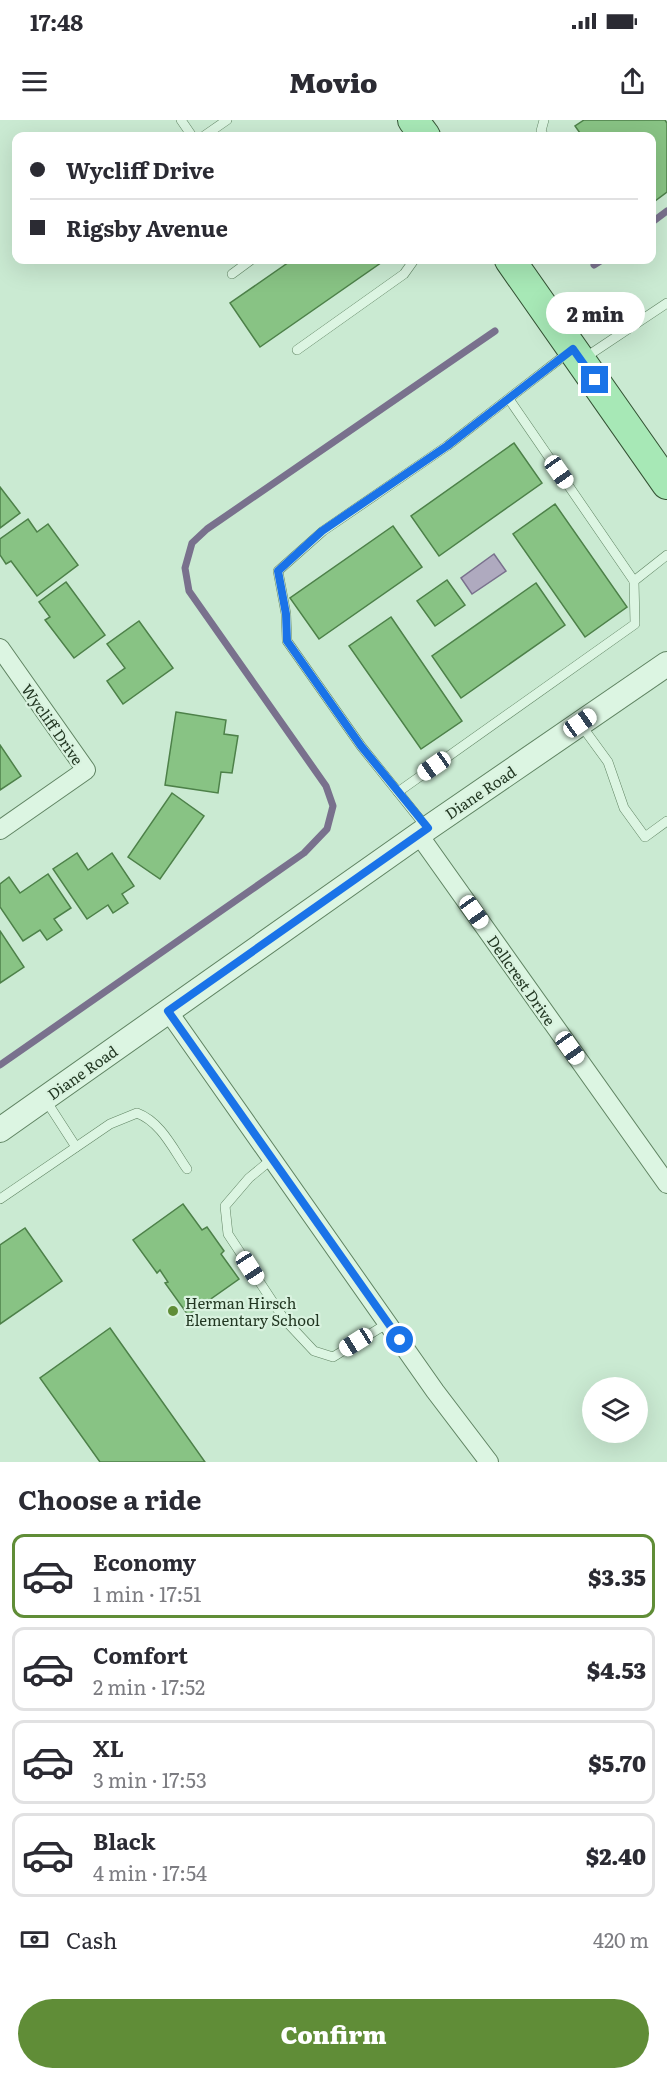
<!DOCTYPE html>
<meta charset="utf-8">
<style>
body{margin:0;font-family:Literata,serif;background:#f2f2f3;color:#2b2b33;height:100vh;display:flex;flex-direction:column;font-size:22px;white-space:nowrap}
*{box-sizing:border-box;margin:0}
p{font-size:20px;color:#7c7c81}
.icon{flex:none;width:33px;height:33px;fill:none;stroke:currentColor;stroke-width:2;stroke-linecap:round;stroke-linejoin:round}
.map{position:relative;height:1342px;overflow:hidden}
.details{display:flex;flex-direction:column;background:#fff;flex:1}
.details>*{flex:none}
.top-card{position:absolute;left:12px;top:12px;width:644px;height:132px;border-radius:12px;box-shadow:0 6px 24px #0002;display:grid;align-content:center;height:132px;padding:0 18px;background:#fff}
.fabs{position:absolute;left:582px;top:1257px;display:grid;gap:12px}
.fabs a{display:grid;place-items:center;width:66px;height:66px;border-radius:50%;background:#fff;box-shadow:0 6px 24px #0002;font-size:30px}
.end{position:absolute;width:27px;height:27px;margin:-14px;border:8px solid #1a73e8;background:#fff;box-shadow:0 0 0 3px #fff}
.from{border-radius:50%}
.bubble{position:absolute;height:42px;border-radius:21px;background:#fff;box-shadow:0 6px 24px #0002;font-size:20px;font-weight:800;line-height:42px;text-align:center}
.car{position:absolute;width:18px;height:36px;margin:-18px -9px;border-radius:8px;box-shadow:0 0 4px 2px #0007;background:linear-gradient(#fff 24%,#345 0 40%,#fff 0 76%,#345 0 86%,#fff 0)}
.top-card b{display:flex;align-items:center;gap:21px;height:57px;font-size:22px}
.top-card b+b{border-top:2px solid #e1e1e2}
.top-card i{width:15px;height:15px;background:#2b2b33}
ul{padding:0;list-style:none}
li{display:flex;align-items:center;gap:18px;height:84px;margin:0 12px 9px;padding:0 6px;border:3px solid #e1e1e2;border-radius:12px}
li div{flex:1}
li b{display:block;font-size:22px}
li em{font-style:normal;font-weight:800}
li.on{border-color:#608d37}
li>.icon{width:54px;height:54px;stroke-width:1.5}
h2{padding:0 18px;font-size:27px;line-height:72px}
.pay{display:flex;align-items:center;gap:15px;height:66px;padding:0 18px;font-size:22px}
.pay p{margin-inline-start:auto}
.button{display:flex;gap:12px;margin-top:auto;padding:12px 18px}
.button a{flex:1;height:69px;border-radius:36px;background:#608d37;color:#fff;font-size:24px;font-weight:800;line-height:69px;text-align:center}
.status{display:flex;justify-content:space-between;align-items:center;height:42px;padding:0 30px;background:#fff;direction:ltr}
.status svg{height:16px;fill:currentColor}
header{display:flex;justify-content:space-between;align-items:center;height:78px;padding:0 18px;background:#fff;font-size:27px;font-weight:800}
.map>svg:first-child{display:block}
</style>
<div class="status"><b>17:48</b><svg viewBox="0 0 49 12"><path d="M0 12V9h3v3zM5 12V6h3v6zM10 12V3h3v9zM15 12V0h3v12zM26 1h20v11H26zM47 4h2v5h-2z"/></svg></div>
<header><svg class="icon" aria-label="menu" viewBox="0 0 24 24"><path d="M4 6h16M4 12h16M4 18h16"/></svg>Movio<svg class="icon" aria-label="share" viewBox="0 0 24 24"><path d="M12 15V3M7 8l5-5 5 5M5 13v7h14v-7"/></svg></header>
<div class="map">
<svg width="667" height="1342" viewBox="0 0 667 1342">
<rect width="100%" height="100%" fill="#caead2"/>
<path fill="#afaabf" stroke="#79718d" stroke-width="1.5" d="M494 434 506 451 472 474 461 458Z"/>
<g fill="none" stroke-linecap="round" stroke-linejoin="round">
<g stroke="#79718d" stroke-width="7">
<path d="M651 103 667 91"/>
<path d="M594 145 602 140"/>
<path d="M0 945 304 733 327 709 333 686 326 666 189 471 185 448 192 423 207 409 495 211"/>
</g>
</g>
<g fill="#88c384" stroke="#4d8149" stroke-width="1.5">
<path d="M584 0H665L667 3V72L651 84V16H582L575 6Z"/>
<path d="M292 140H385L260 227 230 183Z"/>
<path d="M514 323 542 363 439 436 411 396Z"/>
<path d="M0 367 20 393 0 408Z"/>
<path d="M555 384 627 487 585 517 513 414Z"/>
<path d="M28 399 37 412 48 404 78 445 37 476 11 441 6 444 0 435V419Z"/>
<path d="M393 406 422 447 319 519 290 478Z"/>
<path d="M447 460 465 485 435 506 417 481Z"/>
<path d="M66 462 105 515 74 538 45 500 50 497 39 482Z"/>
<path d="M536 463 565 505 461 578 432 536Z"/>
<path d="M391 497 462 601 421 629 349 526Z"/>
<path d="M139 501 173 548 123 584 107 561 125 548 107 524Z"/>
<path d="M176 592 226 600 224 614 238 616 232 653 221 652 218 673 165 665Z"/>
<path d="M0 625 21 656 0 670Z"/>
<path d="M172 673 204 696 160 759 128 737Z"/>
<path d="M77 733 88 750 112 733 134 766 122 774 128 783 113 793 108 785 87 799 53 749Z"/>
<path d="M48 754 71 788 54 799 62 810 47 820 40 810 23 821 0 787V764L9 757 20 773Z"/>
<path d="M0 811 24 847 0 863Z"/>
<path d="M183 1084 202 1110 207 1107 224 1131 221 1134 239 1159 188 1195 165 1163 168 1162 160 1150 157 1153 133 1120Z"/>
<path d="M25 1108 62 1161 0 1204V1125Z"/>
<path d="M110 1208 205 1342H100L40 1258Z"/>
</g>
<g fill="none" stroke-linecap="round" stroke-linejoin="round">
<g stroke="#608463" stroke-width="10">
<g id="service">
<path d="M181 0 192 16"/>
<path d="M544 0 541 11 544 16"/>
<path d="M204 16 227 0"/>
<path d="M232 154 251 140"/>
<path d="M297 230 404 154 414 140"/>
<path d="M583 239 667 183"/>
<path d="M509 279 634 461"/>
<path d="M581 605 608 642 624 688 645 717 667 701"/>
<path d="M398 672 635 504 634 461 667 435"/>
<path d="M426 707 361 626 287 521 286 494 278 451 323 411 447 326 569 232"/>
<path d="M45 979 76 1027"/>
<path d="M272 1039 249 1058 225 1086 228 1114 284 1199 314 1231 333 1237 388 1203"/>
<path d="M0 1079 110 1004 137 993C161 1002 173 1029 187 1049"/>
</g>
</g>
<g stroke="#608463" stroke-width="20">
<g id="minor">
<path d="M0 528 86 650 0 710"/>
<path d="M419 715 667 1064"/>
<path d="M168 891 435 1271 489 1342"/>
</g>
</g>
<g stroke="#608463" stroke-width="26">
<path id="tertiary" d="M0 1010 428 708 667 544"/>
</g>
<g stroke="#345334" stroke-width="32">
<g id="primary">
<path d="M413 0 425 16"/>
<path d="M510 140 667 364"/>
</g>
</g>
<use href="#service" stroke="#dcf5e2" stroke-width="9"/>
<use href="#minor" stroke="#dcf5e2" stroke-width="18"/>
<use href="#tertiary" stroke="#dcf5e2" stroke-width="24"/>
<use href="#primary" stroke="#a7e8b6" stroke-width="30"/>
</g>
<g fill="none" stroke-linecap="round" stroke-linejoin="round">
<path stroke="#1a73e8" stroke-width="8" d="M400 1220 168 891 428 708 361 626 287 521 286 494 278 451 322 411 447 326 573 229 595 260"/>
</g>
<circle fill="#608d37" stroke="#d9f2df" stroke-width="2" cx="173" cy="1191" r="6"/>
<g text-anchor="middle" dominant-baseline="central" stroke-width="4.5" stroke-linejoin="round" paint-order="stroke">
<g font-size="15" fill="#223722" stroke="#d9f2df">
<text transform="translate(53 604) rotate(55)">Wycliff Drive</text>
<text transform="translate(480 672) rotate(-34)">Diane Road</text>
<text transform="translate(522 860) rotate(55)">Dellcrest Drive</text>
<text transform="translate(82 952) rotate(-35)">Diane Road</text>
</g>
<g font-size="15" fill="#223722" stroke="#d9f2df" text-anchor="start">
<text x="185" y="1182">Herman Hirsch<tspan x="185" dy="17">Elementary School</tspan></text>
</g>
</g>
</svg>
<div class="fabs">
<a><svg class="icon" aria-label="layers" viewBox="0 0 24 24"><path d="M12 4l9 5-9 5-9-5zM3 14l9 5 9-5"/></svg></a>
</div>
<i class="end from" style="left:400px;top:1220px"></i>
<i class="end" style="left:595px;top:260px"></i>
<div class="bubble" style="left:546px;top:172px;width:99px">2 min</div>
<i class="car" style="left:559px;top:352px;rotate:145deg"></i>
<i class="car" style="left:580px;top:603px;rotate:55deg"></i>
<i class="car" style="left:434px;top:646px;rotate:235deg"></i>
<i class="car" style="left:474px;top:792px;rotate:145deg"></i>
<i class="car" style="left:570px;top:928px;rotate:145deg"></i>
<i class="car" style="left:250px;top:1148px;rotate:147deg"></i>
<i class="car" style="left:356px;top:1222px;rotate:238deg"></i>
<div class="top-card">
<b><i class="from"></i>Wycliff Drive</b>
<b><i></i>Rigsby Avenue</b>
</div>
</div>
<section class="details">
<h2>Choose a ride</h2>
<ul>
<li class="on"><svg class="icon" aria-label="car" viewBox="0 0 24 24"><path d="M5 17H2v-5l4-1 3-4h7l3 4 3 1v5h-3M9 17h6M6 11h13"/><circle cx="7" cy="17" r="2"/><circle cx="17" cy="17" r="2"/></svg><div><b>Economy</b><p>1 min · 17:51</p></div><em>$3.35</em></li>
<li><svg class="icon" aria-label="car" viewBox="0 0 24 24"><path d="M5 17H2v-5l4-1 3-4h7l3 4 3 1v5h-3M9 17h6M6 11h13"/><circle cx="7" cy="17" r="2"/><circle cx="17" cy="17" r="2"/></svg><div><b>Comfort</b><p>2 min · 17:52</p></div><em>$4.53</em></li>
<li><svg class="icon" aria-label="car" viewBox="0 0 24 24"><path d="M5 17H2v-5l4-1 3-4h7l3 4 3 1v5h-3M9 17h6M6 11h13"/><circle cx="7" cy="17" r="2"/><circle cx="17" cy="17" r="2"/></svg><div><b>XL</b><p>3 min · 17:53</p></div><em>$5.70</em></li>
<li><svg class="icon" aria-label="car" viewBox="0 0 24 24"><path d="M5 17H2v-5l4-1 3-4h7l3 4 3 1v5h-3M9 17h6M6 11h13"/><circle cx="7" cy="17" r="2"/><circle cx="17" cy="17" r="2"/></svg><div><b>Black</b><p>4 min · 17:54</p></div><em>$2.40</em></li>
</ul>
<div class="pay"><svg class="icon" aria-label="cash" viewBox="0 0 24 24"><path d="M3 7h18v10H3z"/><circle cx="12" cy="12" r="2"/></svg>Cash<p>420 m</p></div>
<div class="button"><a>Confirm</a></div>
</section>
